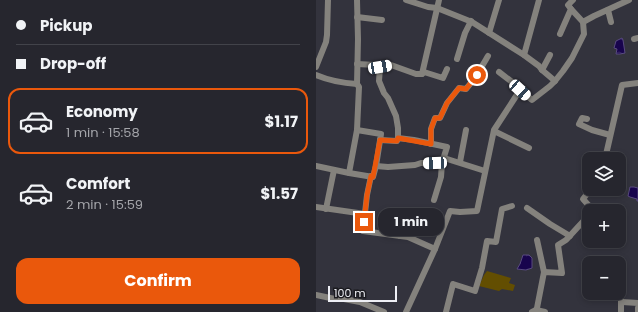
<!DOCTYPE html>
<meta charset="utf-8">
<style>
body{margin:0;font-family:Poppins,sans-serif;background:#32323a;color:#f1f3f6;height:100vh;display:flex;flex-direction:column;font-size:15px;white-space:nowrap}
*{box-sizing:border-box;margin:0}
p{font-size:13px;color:#a4a5aa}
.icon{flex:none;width:22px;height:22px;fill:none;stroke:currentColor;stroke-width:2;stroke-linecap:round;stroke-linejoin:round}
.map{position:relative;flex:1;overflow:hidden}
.details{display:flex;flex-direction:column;background:#26262e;width:316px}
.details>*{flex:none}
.hud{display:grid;align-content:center;height:88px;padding:0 16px;background:#26262e}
.tools{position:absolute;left:266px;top:152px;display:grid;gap:8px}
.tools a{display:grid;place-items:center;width:44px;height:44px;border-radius:8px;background:#26262e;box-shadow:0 2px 6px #0003,0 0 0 1px #42434a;font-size:20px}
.scale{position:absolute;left:12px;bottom:10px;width:69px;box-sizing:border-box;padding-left:4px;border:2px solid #eeeff5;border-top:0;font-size:11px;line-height:14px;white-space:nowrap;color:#eeeff5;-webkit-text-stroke:3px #1b1b20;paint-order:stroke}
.end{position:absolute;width:18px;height:18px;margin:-9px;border:5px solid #ea580c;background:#fff;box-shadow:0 0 0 2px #fff}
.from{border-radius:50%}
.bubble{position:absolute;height:28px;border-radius:12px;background:#26262e;box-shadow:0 2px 6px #0003,0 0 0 1px #42434a;font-size:13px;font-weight:700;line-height:28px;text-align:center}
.car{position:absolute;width:12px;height:24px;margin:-12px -6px;border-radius:5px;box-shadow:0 0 3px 1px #0007;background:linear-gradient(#fff 24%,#345 0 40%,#fff 0 76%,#345 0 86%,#fff 0)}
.hud b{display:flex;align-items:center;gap:14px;height:38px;font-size:15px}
.hud b+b{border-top:1px solid #42434a}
.hud i{width:10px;height:10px;background:#f1f3f6}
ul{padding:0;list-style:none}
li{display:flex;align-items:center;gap:12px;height:66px;margin:0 8px 6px;padding:0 8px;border:2px solid transparent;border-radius:12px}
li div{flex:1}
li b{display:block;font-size:15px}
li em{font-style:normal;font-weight:700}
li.on{border-color:#ea580c}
li>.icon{width:36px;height:36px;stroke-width:1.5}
.cta{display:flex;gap:8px;margin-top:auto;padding:8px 16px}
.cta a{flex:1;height:46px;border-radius:12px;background:#ea580c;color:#fff;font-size:16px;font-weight:700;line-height:46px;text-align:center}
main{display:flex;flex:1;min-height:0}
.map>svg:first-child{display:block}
</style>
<main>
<section class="details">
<div class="hud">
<b><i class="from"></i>Pickup</b>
<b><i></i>Drop-off</b>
</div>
<ul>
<li class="on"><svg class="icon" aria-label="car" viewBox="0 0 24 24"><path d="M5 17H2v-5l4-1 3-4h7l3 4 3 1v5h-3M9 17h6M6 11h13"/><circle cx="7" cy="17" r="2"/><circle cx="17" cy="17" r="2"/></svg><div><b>Economy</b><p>1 min · 15:58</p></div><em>$1.17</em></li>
<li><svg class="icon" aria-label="car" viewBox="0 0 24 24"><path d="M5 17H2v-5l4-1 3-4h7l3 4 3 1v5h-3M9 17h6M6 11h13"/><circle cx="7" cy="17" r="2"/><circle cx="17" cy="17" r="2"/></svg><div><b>Comfort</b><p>2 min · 15:59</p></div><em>$1.57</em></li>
</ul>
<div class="cta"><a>Confirm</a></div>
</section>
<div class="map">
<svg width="322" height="312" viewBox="0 0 322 312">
<defs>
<pattern id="water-ripples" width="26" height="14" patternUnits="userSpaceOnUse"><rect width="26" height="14" fill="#18044d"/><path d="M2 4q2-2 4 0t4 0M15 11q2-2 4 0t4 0" fill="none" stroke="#3a2967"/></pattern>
</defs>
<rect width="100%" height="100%" fill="#33333d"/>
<path fill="#634e01" d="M171 271 195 278 193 283 199 285 197 291 186 289 183 291 163 286 168 275Z"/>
<g fill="url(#water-ripples)" stroke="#584a7f">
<path d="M306 38 307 40 309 53 304 54H300L301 49 298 48 300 41Z"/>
<path d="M314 187H318L322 188V201H321V199L314 197 312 196Z"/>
<path d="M207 255H213L216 258V268L210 270 201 269 204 264Z"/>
</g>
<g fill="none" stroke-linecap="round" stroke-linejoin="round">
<g stroke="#84827d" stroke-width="6">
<path d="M90 0 112 7 121 8 156 22 208 55 223 66 226 70 239 81"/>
<path d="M292 10 295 22"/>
<path d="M41 17 66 20"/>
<path d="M267 22 278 16 313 0"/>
<path d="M173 33 183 0"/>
<path d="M244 34 255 9 252 5 257 0"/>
<path d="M318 39 322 38"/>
<path d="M208 55 223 0"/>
<path d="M141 59 149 33 155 21"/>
<path d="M41 64 60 65 64 67 75 65 100 74H106L108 72 127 78 131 69"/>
<path d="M0 67 10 42 11 35 12 0"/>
<path d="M64 67 63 81 68 93 72 98 80 116 82 128V138"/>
<path d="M226 70 234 55"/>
<path d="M183 72 200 85 204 90"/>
<path d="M106 74 123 0"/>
<path d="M0 75C14 81 26 83 41 84"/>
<path d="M271 119 266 118 263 124 276 130 294 135"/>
<path d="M41 130 65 134 60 166"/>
<path d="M178 131 213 148"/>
<path d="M64 140 81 141 82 138 98 140 131 147 126 163 125 177 118 200"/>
<path d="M115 144V129L119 118H124L131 103 143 88 150 89C159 79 165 68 172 56"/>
<path d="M128 158 169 171"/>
<path d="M289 159 306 85 322 83"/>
<path d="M144 162 150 130"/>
<path d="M0 166 33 173 57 177 60 166 72 167 99 165 105 163H126"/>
<path d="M33 173 41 130 43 87 41 84 42 39 41 0"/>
<path d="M55 176 51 195 47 231 92 237 119 249"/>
<path d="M275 189 267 199 275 208V211"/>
<path d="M0 207 49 214"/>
<path d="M211 208 234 224 254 236"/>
<path d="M10 209 18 170"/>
<path d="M84 236 85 227"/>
<path d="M221 240 228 272"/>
<path d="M305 294V311"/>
<path d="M0 295 19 299H28L44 302 68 312"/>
<path d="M306 302 322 303"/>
<path d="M220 310 229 312"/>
<path d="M90 312 119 249 134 211 144 212 161 211 178 130 204 90 216 100 234 86 239 81 247 71 256 58 268 34 267 22 255 9"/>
<path d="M130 312 137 284 159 291 166 268 171 241 180 242 186 209 196 206"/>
<path d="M216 312 220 310 221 308 228 272 246 273 242 245 250 240 273 215"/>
<path d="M322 312V308"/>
</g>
</g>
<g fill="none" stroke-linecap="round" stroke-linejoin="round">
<path stroke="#ea580c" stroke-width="5" d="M48 222 51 195 55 176 57 177 64 140 81 141 82 138 115 144V129L119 118H124L131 103 143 88 150 89 161 75"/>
</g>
</svg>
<div class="tools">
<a><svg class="icon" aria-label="layers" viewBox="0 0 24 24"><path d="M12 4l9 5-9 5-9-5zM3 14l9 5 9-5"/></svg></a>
<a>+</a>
<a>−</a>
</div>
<div class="scale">100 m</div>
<i class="end from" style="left:161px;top:75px"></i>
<i class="end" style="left:48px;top:222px"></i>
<div class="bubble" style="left:62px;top:208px;width:66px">1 min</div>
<i class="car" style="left:64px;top:67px;rotate:80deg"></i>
<i class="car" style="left:204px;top:90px;rotate:132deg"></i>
<i class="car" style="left:119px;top:163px;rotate:268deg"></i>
</div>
</main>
